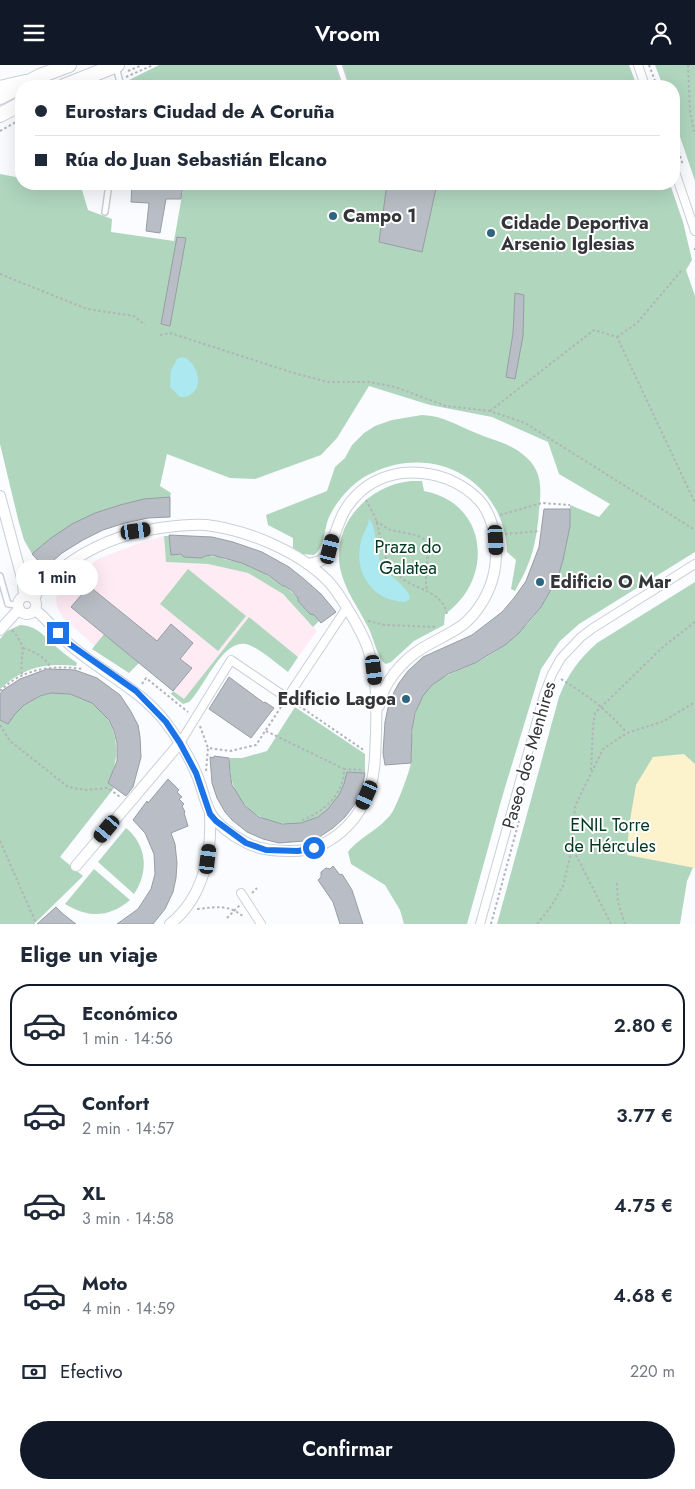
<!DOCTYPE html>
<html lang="es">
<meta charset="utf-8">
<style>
body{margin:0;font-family:Jost,sans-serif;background:#f2f2f3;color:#1f2937;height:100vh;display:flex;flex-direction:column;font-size:19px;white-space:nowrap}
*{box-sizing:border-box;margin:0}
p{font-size:16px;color:#747a83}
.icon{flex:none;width:28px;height:28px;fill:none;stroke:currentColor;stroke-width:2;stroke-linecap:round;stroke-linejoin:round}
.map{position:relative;height:859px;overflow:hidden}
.panel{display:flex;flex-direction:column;background:#fff;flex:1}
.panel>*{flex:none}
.hud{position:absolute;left:15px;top:15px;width:665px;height:110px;border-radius:20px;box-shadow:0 5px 20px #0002;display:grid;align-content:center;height:110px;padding:0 20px;background:#fff}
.end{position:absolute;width:22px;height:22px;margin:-11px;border:6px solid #1a73e8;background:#fff;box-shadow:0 0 0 2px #fff}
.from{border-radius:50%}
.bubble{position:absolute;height:35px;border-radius:18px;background:#fff;box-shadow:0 5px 20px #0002;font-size:16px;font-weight:600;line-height:35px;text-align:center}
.car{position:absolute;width:15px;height:30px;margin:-15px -8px;border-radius:6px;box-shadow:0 0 4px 1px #0007;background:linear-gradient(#222 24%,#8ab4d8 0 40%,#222 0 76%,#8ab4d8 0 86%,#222 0)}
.hud b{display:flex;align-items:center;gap:18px;height:48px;font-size:19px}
.hud b+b{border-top:1px solid #e0e1e3}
.hud i{width:12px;height:12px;background:#1f2937}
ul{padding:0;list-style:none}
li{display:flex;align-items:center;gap:15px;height:82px;margin:0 10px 8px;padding:0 10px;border:2px solid transparent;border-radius:20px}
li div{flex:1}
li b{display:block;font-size:19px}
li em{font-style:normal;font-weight:600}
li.current{border-color:#111827}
li>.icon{width:45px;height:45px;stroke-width:1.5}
h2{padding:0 20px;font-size:22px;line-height:60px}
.pay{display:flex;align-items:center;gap:12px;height:55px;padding:0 20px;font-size:19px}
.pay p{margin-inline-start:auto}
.primary-button{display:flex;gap:10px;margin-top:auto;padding:10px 20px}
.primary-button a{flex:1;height:58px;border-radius:30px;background:#111827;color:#fff;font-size:20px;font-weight:600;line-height:58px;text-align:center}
header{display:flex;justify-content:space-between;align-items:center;height:65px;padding:0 20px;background:#111827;color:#fff;font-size:22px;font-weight:600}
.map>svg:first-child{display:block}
</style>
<header><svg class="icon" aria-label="menu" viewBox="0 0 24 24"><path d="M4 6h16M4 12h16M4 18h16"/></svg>Vroom<svg class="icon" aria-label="person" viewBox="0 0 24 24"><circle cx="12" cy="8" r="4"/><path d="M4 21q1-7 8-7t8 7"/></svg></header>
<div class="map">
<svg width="695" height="859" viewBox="0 0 695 859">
<rect width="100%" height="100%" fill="#fafcff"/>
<path fill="#ffebf4" d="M164 471 166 497 208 499 248 508 283 529 317 566 298 592 249 552 184 634 105 569 95 581 63 553 57 542 56 533 60 523 64 517 100 493 137 479Z"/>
<g fill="#b0d6be">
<path d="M159 0H629L637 21H128L127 16Z"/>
<path d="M655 0H695V116L674 54V21H663Z"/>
<path d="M0 109 21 113V119H49L82 125 88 145 112 154 111 167 174 176 184 119H670L683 157 692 195 686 205 695 231V487L579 559 560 576 541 604 503 729 467 859H404L400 845 385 820 351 799 348 787C360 771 382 764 393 746 398 737 410 706 411 697 413 673 410 652 423 631 436 611 457 607 477 597 539 566 569 509 570 440L599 452 610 439 559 409 548 377 492 352 430 340 369 321 337 373 321 390 255 414 230 413 167 389 160 421 171 428 170 432C114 437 75 453 32 489L24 475 19 458 0 379Z"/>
<path d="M422 350C444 351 456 360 476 368 494 376 512 378 527 393 543 408 541 425 539 446 536 480 532 496 515 526L511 524 516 495 507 487C505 418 437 378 374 407 355 415 338 433 329 452 324 463 325 483 314 490L301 489 293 484V473L268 460 266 450 327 426 335 402 345 393 352 380 364 368 375 361 392 355Z"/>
<path d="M411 416H422L424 426C489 438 494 515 445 549L444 560 414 576 391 597 386 599C378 595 373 571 368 562 358 542 345 526 340 503 332 458 369 420 411 416Z"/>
<path d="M164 471H170L172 490 183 489 222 492 223 494 233 496 235 495 249 500 250 502 261 506 283 521H285L299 534 298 536 310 549 313 548 319 556 313 562 283 529 248 508 208 499 166 497Z"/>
<path d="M188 504 246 551 218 586 160 539Z"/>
<path d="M695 517V798L687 816 680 859H497L559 632C568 609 579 594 597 578Z"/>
<path d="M249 552 298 592 288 607C277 599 258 582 246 579 222 574 204 623 189 637L183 639 171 629 173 626 184 634Z"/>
<path d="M20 560C37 561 43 570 54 580 62 587 70 593 77 598L76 601C44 598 25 602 0 624V574L7 566Z"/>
<path d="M104 569 139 598 129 608 92 584Z"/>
<path d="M51 628C104 624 131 673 108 718L114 723 60 792 83 811 34 859H0V655L8 659C18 642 32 632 51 628Z"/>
<path d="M295 642 365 689V708L347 707C335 784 225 772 230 693H242L267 686Z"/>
<path d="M126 763C147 780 149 807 134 829L98 797Z"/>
<path d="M94 804 130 835C109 853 88 853 65 839Z"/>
</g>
<path fill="#fcf2cc" d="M684 689 695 699V803L627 790 629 761 636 720 653 692Z"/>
<g fill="#abe8f0">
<path d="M183 292C202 300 205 333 180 332L170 322 171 305 177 294Z"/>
<path d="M369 454C377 461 375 486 381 498 387 511 410 522 410 534L405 537C372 536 353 507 361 476 363 468 368 462 369 454Z"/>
</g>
<g fill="#b9bec6" stroke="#989da4">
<path d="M132 119H183L181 134H166L160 168 146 166 149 138 131 137Z"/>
<path d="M387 119H437L422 187 379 177Z"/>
<path d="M177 172 186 173 170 261 161 259Z"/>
<path d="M515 228 524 230 523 271 515 314 506 312 513 268Z"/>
<path d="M170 432V452L148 453 125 458 103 465 83 475 62 488 45 503 32 489 51 473 72 459 95 448 120 440 144 434Z"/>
<path d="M544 444H570V461L563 495 558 512 541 542 518 569 505 580 475 598 448 609 432 620 423 631 415 648 412 665 411 698 385 700 383 688 385 657 388 643 394 627 399 618 408 606 423 592 472 570 502 547 514 533 526 516 539 482Z"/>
<path d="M169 470 212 472 233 477 262 487 289 502 304 514 321 529 336 547 321 558 314 550 310 549 298 536V533L292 526 285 521H283L268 510 242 498 212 490 205 491 202 493 184 492 181 489 171 490Z"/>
<path d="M89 521 157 576 171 559 193 578 180 594 192 603 173 626 71 542Z"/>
<path d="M47 604 75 605 97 613 120 630 130 645 138 660 140 672 141 692 133 722 126 731 108 718 117 696V678L114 666 109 655 92 638 70 629 51 628 40 631 24 640 15 649 8 659 0 655V629L3 625 20 614Z"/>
<path d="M229 612 264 638 265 637 274 643 251 673 209 644Z"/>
<path d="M214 691 229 693 230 708 232 720 245 741 259 752 282 759 301 758 318 752 328 744 339 730 344 719 347 707 365 708 362 724 355 739 345 752 333 763 321 771 304 776 279 778 263 774 247 767 232 755 225 747 217 733 212 718 210 692 214 693Z"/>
<path d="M168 714 179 725 177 727 182 732 179 734 184 739 182 741 185 747 184 748 188 761 171 768 175 779 177 798 176 813 173 827 165 844 153 859H117L138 844 151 824 155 809 154 789 145 768 133 755 147 736 148 738Z"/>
<path d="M333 801 340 810 342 809 352 825 363 859H340L333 837 318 815 321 812V807L326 803 330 804Z"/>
<path d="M56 842 63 849 76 859H37Z"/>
</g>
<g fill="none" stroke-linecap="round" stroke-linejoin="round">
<g stroke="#cacfd7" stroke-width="8">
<g id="service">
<path d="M339 0 346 21"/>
<path d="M116 2 121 21"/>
<path d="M105 147 109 119"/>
<path d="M0 511 8 539 18 540"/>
</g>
</g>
<g stroke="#cacfd7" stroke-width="10">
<g id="pedestrian">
<path d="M638 0 645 21"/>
<path d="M674 104 695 166"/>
<path d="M180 678 231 595 287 633 346 544"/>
<path d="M241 828 261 859"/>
<path d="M480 859 544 630 552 609 561 593 581 572 593 563 695 499"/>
</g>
</g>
<g stroke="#cacfd7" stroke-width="12">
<g id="minor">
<path d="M0 21 25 15"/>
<path d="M0 431 23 517 24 531"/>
<path d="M308 499 320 496 325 492C339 466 337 447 361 426 395 397 449 404 479 435 495 453 499 485 494 508 490 527 479 546 464 559 451 569 435 575 421 584 402 596 383 618 379 641"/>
<circle cx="27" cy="540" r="9"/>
<path d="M34 534C37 528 40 521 45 516 49 511 56 508 61 504 91 481 123 468 160 463 175 461 191 459 206 460 247 465 298 486 327 515 339 527 361 565 367 581 377 609 377 638 376 668 375 685 376 703 371 719 361 756 329 787 290 786 275 786 258 785 245 777 233 771 216 759 210 747 204 735 202 721 196 708 189 691 178 674 167 659 141 624 100 607 68 578 56 568 48 554 35 545"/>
<path d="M0 565 19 544"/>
<path d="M76 801 180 678"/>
<path d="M170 859C203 833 212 789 210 749"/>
</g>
</g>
<g stroke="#cacfd7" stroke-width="16">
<g id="secondary">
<path d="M64 21 117 0"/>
<path d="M0 32 40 11 69 0"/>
<path d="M0 50 21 39"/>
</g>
</g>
<g stroke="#b2b4b7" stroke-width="2" stroke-dasharray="2.5 2.5" stroke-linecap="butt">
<path d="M649 0 657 21"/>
<path d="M688 0 690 47 695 70"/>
<path d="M128 6 142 0"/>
<path d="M126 12 153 0"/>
<path d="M102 21 112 17"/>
<path d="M0 66 21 54"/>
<path d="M674 72 683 100"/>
<path d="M694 184H695"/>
<path d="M0 209 87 244 134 251 145 260"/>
<path d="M160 270 170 268 297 309 328 317H370L395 322 446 341 490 346 525 358 695 465"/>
<path d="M617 272 637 258 681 206"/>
<path d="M490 346 594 265 617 272 695 438"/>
<path d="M366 435C369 441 374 448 376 455 383 477 379 489 397 509 413 526 444 524 447 551"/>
<path d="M500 450 542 438 570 440"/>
<path d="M376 456 390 465 416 470 424 474C432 489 423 508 427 525"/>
<path d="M505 469 540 466"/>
<path d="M368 556 385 560 437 562"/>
<path d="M12 565C30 586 19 588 22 610"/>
<path d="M23 583C35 587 44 591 50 602"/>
<path d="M561 614C586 629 607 645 626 667"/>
<path d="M142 619 146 613 188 647"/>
<path d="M0 626C23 603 52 600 83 604"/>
<path d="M295 638 365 686"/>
<path d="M0 660 10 676 68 722 85 725 108 723 120 732"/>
<path d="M200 661 208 683"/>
<path d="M266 666 344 704"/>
<path d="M591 705 593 662 595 648 664 581 695 557"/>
<path d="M206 706 208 683 230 686 256 680 283 639"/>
<path d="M302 755C324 747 344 729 344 704L364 705"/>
<path d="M0 776 36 858"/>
<path d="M617 818 618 837 625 859"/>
<path d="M252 828 257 823"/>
<path d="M197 844C217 842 228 839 244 852"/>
<path d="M227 853 240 840"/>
<path d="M491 859 519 756"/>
<path d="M537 859 550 843 563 821 572 783"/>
<path d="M611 859 572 782 575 741 603 684 627 668 664 656 695 637"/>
</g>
<use href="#service" stroke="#fff" stroke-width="5"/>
<use href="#pedestrian" stroke="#fff" stroke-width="8"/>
<use href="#minor" stroke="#fff" stroke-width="10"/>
<use href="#secondary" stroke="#fff" stroke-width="14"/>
</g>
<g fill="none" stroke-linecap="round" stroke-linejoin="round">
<path stroke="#1a73e8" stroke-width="6" d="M58 568 68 578 136 626 166 657 180 678 196 708 210 749 216 756 246 778 266 785 298 786 314 783"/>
</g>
<g fill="#2e647f" stroke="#fff" stroke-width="2">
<circle cx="333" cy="151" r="5"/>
<circle cx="491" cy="168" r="5"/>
<circle cx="540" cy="517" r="5"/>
<circle cx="406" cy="634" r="5"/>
</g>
<g text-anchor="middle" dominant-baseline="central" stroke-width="4" stroke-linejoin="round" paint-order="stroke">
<g font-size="18" font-weight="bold" fill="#343539" stroke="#fff" text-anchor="start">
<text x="343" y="151">Campo 1</text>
<text x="501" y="158">Cidade Deportiva<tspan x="501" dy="21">Arsenio Iglesias</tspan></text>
<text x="550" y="517">Edificio O Mar</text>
<text x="396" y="634" text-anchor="end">Edificio Lagoa</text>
</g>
<g font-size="18" fill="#00391f" stroke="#fff">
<text x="408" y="482">Praza do<tspan x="408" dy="21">Galatea</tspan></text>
<text x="610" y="760">ENIL Torre<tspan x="610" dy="21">de Hércules</tspan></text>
</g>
<g font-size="18" fill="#343539" stroke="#fff">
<text transform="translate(529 690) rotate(-74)">Paseo dos Menhires</text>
</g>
</g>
</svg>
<i class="end from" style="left:314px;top:783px"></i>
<i class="end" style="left:58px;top:568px"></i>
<div class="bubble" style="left:16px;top:495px;width:82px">1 min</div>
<i class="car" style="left:136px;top:466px;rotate:82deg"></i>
<i class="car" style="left:496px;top:475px;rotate:177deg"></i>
<i class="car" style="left:330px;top:484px;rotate:14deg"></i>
<i class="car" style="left:374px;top:605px;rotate:173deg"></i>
<i class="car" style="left:367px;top:730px;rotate:204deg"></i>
<i class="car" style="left:107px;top:764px;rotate:220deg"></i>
<i class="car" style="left:208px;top:794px;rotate:7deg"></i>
<div class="hud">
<b><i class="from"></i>Eurostars Ciudad de A Coruña</b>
<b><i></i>Rúa do Juan Sebastián Elcano</b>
</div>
</div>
<section class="panel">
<h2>Elige un viaje</h2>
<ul>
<li class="current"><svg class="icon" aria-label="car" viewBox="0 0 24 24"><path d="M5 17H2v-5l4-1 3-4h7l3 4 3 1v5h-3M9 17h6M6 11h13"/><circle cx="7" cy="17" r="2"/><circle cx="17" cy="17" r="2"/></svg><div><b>Económico</b><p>1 min · 14:56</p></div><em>2.80 €</em></li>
<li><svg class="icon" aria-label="car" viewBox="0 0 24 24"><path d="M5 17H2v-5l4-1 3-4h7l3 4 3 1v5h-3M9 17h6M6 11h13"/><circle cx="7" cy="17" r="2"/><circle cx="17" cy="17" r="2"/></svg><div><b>Confort</b><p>2 min · 14:57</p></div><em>3.77 €</em></li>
<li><svg class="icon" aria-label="car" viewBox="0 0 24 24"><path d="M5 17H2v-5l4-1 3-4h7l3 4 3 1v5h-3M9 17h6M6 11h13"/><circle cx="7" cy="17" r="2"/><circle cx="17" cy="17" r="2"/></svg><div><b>XL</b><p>3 min · 14:58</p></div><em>4.75 €</em></li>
<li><svg class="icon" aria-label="car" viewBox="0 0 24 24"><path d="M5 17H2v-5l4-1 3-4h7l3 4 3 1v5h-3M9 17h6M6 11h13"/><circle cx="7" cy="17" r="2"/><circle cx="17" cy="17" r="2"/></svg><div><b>Moto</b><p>4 min · 14:59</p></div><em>4.68 €</em></li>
</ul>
<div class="pay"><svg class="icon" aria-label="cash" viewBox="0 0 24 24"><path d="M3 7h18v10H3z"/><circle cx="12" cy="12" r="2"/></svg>Efectivo<p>220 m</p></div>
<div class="primary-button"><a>Confirmar</a></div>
</section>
